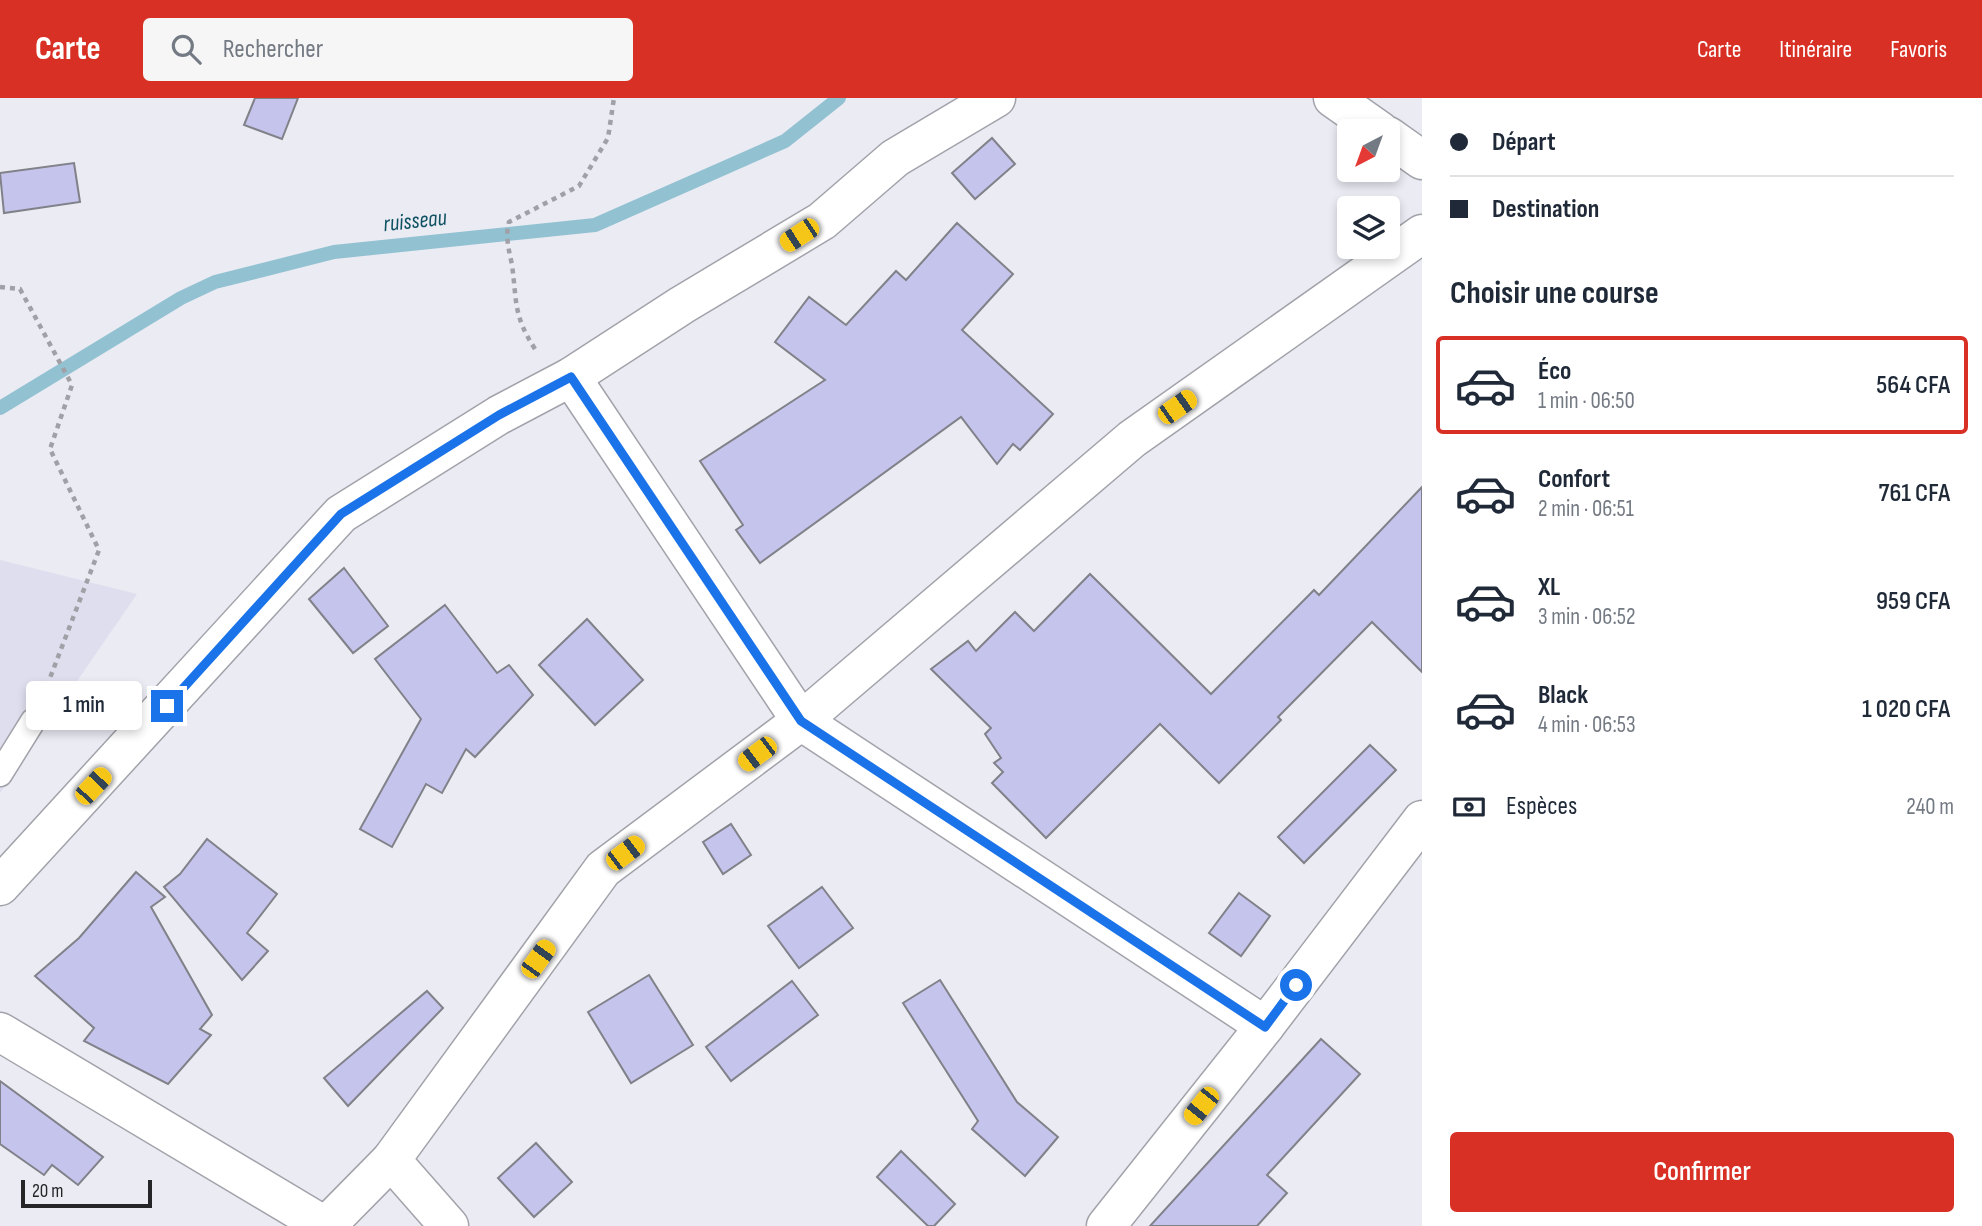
<!DOCTYPE html>
<html lang="fr">
<meta charset="utf-8">
<style>
body{margin:0;font-family:"Sofia Sans Condensed",sans-serif;background:#f6f6f7;color:#1f2937;height:100vh;display:flex;flex-direction:column;font-size:26px;white-space:nowrap}
*{box-sizing:border-box;margin:0}
p{font-size:23px;color:#747a83}
.icon{flex:none;width:38px;height:38px;fill:none;stroke:currentColor;stroke-width:2;stroke-linecap:round;stroke-linejoin:round}
.map{position:relative;flex:1;overflow:hidden}
.details{display:flex;flex-direction:column;background:#fff;width:560px}
.details>*{flex:none}
.banner{display:grid;align-content:center;height:154px;padding:0 28px;background:#fff}
.needle{width:46px;rotate:221deg}
.buttons{position:absolute;left:1337px;top:21px;display:grid;gap:14px}
.buttons a{display:grid;place-items:center;width:63px;height:63px;border-radius:7px;background:#fff;box-shadow:0 4px 10px #0003;font-size:35px}
.scale{position:absolute;left:21px;bottom:18px;width:131px;box-sizing:border-box;padding-left:7px;border:4px solid #252528;border-top:0;font-size:19px;line-height:24px;white-space:nowrap;color:#252528;-webkit-text-stroke:5px #ebebf4;paint-order:stroke}
.end{position:absolute;width:32px;height:32px;margin:-16px;border:9px solid #1a73e8;background:#fff;box-shadow:0 0 0 4px #fff}
.from{border-radius:50%}
.bubble{position:absolute;height:49px;border-radius:7px;background:#fff;box-shadow:0 4px 10px #0003;font-size:23px;font-weight:600;line-height:49px;text-align:center}
.car{position:absolute;width:21px;height:42px;margin:-21px -10px;border-radius:9px;box-shadow:0 0 5px 2px #0007;background:linear-gradient(#f5c518 24%,#345 0 40%,#f5c518 0 76%,#345 0 86%,#f5c518 0)}
.banner b{display:flex;align-items:center;gap:24px;height:66px;font-size:26px}
.banner b+b{border-top:2px solid #e0e1e3}
.banner i{width:18px;height:18px;background:#1f2937}
ul{padding:0;list-style:none}
li{display:flex;align-items:center;gap:21px;height:98px;margin:0 14px 10px;padding:0 14px;border:4px solid transparent;border-radius:7px}
li div{flex:1}
li b{display:block;font-size:26px}
li em{font-style:normal;font-weight:600}
li.active{border-color:#d93025}
li>.icon{width:63px;height:63px;stroke-width:1.5}
h2{padding:0 28px;font-size:32px;line-height:84px}
.pay{display:flex;align-items:center;gap:18px;height:77px;padding:0 28px;font-size:26px}
.pay p{margin-inline-start:auto}
.button{display:flex;gap:14px;margin-top:auto;padding:14px 28px}
.button a{flex:1;height:80px;border-radius:7px;background:#d93025;color:#fff;font-size:28px;font-weight:600;line-height:80px;text-align:center}
header{display:flex;align-items:center;gap:42px;box-sizing:border-box;height:98px;padding:0 35px;background:#d93025;color:#fff}
header strong{font-size:33px}
nav{display:flex;gap:38px;margin-inline-start:auto;font-size:24px}
.search{width:490px;height:63px;background:#f6f6f7;display:flex;align-items:center;gap:18px;box-sizing:border-box;padding:0 24px;border-radius:7px;color:#747a83;font-size:26px}
main{display:flex;flex:1;min-height:0}
.map>svg:first-child{display:block}
</style>
<header>
<strong>Carte</strong>
<div class="search"><svg class="icon" aria-label="search" viewBox="0 0 24 24"><circle cx="10" cy="10" r="6"/><path d="M15 15l6 6"/></svg>Rechercher</div>
<nav><a>Carte</a><a>Itinéraire</a><a>Favoris</a></nav>
</header>
<main>
<div class="map">
<svg width="1422" height="1128" viewBox="0 0 1422 1128">
<rect width="100%" height="100%" fill="#ebebf4"/>
<path fill="#dedeee" d="M0 462 137 496 0 695Z"/>
<g fill="none" stroke-linecap="round" stroke-linejoin="round">
<path stroke="#92c2d1" stroke-width="14" d="M0 310 181 200 215 184 334 154 595 127 785 43 839 0"/>
</g>
<g fill="#c5c4ec" stroke="#818189" stroke-width="2">
<path d="M255 0H298L282 41 244 27Z"/>
<path d="M992 40 1015 66 975 101 952 75Z"/>
<path d="M74 65 80 104 4 115 0 75Z"/>
<path d="M957 125 1013 176 962 232 1053 316 1020 352 1013 346 997 366 961 319 760 465 736 432 743 427 700 363 825 282 775 244 809 199 846 227 896 173 906 182Z"/>
<path d="M1422 389V574L1372 524 1278 619 1281 622 1219 685 1160 626 1046 740 992 685 1003 674 994 665 1001 660 985 636 991 630 931 571 968 543 976 553 1015 514 1034 533 1090 476 1211 596 1314 492 1319 497Z"/>
<path d="M344 470 388 528 353 555 309 501Z"/>
<path d="M445 507 497 575 509 567 533 597 475 659 466 651 442 695 426 686 392 749 360 731 421 621 375 561Z"/>
<path d="M587 521 643 582 595 627 539 567Z"/>
<path d="M1370 647 1396 672 1304 765 1278 739Z"/>
<path d="M731 726 751 757 723 776 703 744Z"/>
<path d="M207 741 277 796 247 835 268 853 242 882 164 789 180 776Z"/>
<path d="M136 774 165 799 151 809 212 917 200 931 211 937 168 986 84 943 94 930 35 878 79 840Z"/>
<path d="M822 789 853 830 799 870 768 828Z"/>
<path d="M1239 795 1270 818 1241 858 1209 835Z"/>
<path d="M649 877 693 947 631 985 588 914Z"/>
<path d="M940 882 1017 1004 1058 1039 1025 1078 972 1031 978 1023 903 905Z"/>
<path d="M792 883 818 917 731 983 706 949Z"/>
<path d="M427 893 443 910 348 1008 324 980Z"/>
<path d="M1321 941 1360 976 1267 1077 1287 1095 1257 1128H1150Z"/>
<path d="M0 983 103 1059 78 1087 52 1067 44 1077 0 1046Z"/>
<path d="M536 1045 572 1084 534 1119 498 1080Z"/>
<path d="M901 1053 955 1106 934 1128H928L877 1079Z"/>
</g>
<g fill="none" stroke-linecap="round" stroke-linejoin="round">
<g stroke="#a2a2aa" stroke-width="27">
<path id="service" d="M0 676 33 623"/>
</g>
<g stroke="#a2a2aa" stroke-width="41">
<g id="minor">
<path d="M1333 0 1380 33"/>
<path d="M1388 38 1422 62"/>
<path d="M571 279 801 623 1265 928"/>
<path d="M0 788 341 416 499 317 571 279 682 207 822 123 895 60 996 0"/>
<path d="M0 934 325 1128"/>
<path d="M391 1062 449 1128"/>
<path d="M326 1128 391 1062 603 771 801 623 1132 341 1422 136"/>
<path d="M1106 1128 1265 928 1422 722"/>
</g>
</g>
<g stroke="#a0a0a6" stroke-width="4.5" stroke-dasharray="5 5" stroke-linecap="butt">
<path d="M0 189 20 191 72 287 50 351 99 452 45 593"/>
<path d="M535 251C513 217 517 204 512 167 509 152 505 139 509 124L579 88 608 40 614 0"/>
</g>
<use href="#service" stroke="#fff" stroke-width="24"/>
<use href="#minor" stroke="#fff" stroke-width="38"/>
</g>
<g fill="none" stroke-linecap="round" stroke-linejoin="round">
<path stroke="#1a73e8" stroke-width="9" d="M167 608 341 416 499 317 571 279 801 623 1265 929 1296 887"/>
</g>
<g text-anchor="middle" dominant-baseline="central" stroke-width="5" stroke-linejoin="round" paint-order="stroke">
<g font-size="23" font-style="italic" fill="#0f5262" stroke="#ebebf4">
<text transform="translate(415 123) rotate(-6)">ruisseau</text>
</g>
</g>
</svg>
<div class="buttons">
<a><svg class="needle" viewBox="-14 -14 28 28"><path d="M0-13l5 13h-10z" fill="#e53935"/><path d="M0 13l5-13h-10z" fill="#747a83"/></svg></a>
<a><svg class="icon" aria-label="layers" viewBox="0 0 24 24"><path d="M12 4l9 5-9 5-9-5zM3 14l9 5 9-5"/></svg></a>
</div>
<div class="scale">20 m</div>
<i class="end from" style="left:1296px;top:887px"></i>
<i class="end" style="left:167px;top:608px"></i>
<div class="bubble" style="left:26px;top:583px;width:116px">1 min</div>
<i class="car" style="left:799px;top:137px;rotate:237deg"></i>
<i class="car" style="left:1177px;top:309px;rotate:55deg"></i>
<i class="car" style="left:757px;top:656px;rotate:233deg"></i>
<i class="car" style="left:93px;top:688px;rotate:43deg"></i>
<i class="car" style="left:625px;top:755px;rotate:53deg"></i>
<i class="car" style="left:538px;top:861px;rotate:36deg"></i>
<i class="car" style="left:1201px;top:1008px;rotate:219deg"></i>
</div>
<section class="details">
<div class="banner">
<b><i class="from"></i>Départ</b>
<b><i></i>Destination</b>
</div>
<h2>Choisir une course</h2>
<ul>
<li class="active"><svg class="icon" aria-label="car" viewBox="0 0 24 24"><path d="M5 17H2v-5l4-1 3-4h7l3 4 3 1v5h-3M9 17h6M6 11h13"/><circle cx="7" cy="17" r="2"/><circle cx="17" cy="17" r="2"/></svg><div><b>Éco</b><p>1 min · 06:50</p></div><em>564 CFA</em></li>
<li><svg class="icon" aria-label="car" viewBox="0 0 24 24"><path d="M5 17H2v-5l4-1 3-4h7l3 4 3 1v5h-3M9 17h6M6 11h13"/><circle cx="7" cy="17" r="2"/><circle cx="17" cy="17" r="2"/></svg><div><b>Confort</b><p>2 min · 06:51</p></div><em>761 CFA</em></li>
<li><svg class="icon" aria-label="car" viewBox="0 0 24 24"><path d="M5 17H2v-5l4-1 3-4h7l3 4 3 1v5h-3M9 17h6M6 11h13"/><circle cx="7" cy="17" r="2"/><circle cx="17" cy="17" r="2"/></svg><div><b>XL</b><p>3 min · 06:52</p></div><em>959 CFA</em></li>
<li><svg class="icon" aria-label="car" viewBox="0 0 24 24"><path d="M5 17H2v-5l4-1 3-4h7l3 4 3 1v5h-3M9 17h6M6 11h13"/><circle cx="7" cy="17" r="2"/><circle cx="17" cy="17" r="2"/></svg><div><b>Black</b><p>4 min · 06:53</p></div><em>1 020 CFA</em></li>
</ul>
<div class="pay"><svg class="icon" aria-label="cash" viewBox="0 0 24 24"><path d="M3 7h18v10H3z"/><circle cx="12" cy="12" r="2"/></svg>Espèces<p>240 m</p></div>
<div class="button"><a>Confirmer</a></div>
</section>
</main>
